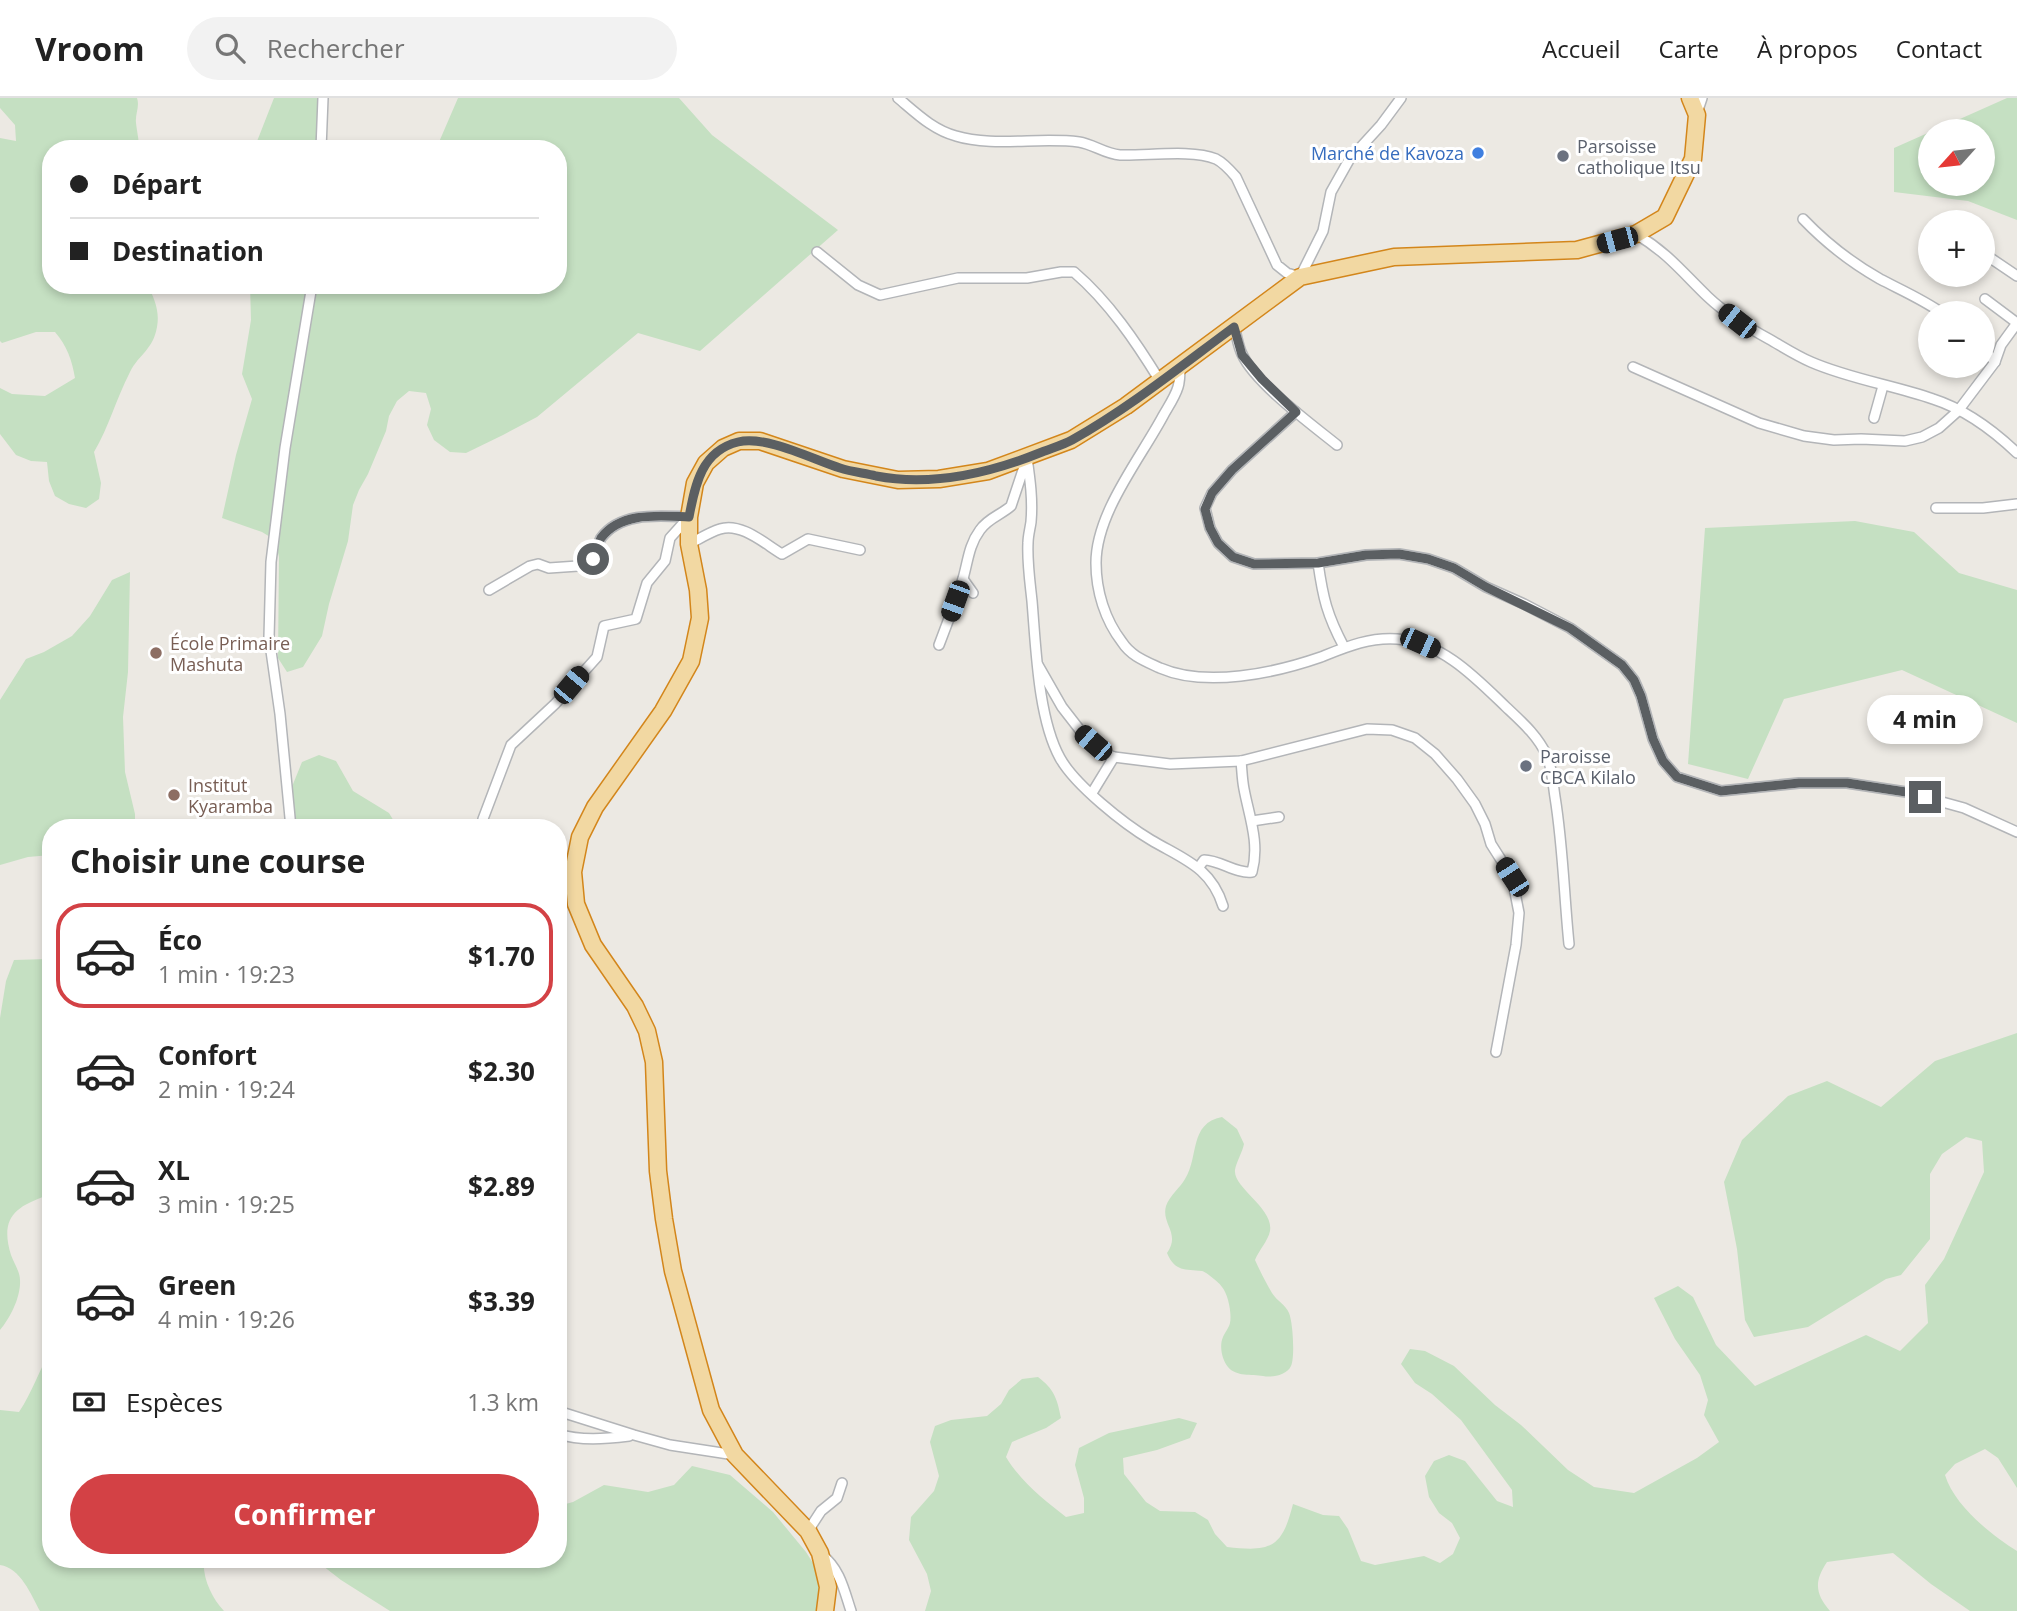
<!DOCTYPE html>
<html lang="fr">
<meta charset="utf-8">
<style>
body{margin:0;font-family:"Open Sans",sans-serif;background:#f2f2f2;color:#222;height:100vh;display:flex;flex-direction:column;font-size:26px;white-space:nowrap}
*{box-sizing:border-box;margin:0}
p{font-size:23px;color:#767676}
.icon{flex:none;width:38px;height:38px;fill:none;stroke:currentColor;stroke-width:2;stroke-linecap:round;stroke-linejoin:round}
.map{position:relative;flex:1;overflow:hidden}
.panel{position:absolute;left:42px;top:721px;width:525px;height:749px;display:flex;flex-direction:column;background:#fff;border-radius:28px;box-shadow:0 4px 10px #0003}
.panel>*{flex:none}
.guide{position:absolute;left:42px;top:42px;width:525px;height:154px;border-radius:28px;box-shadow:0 4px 10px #0003;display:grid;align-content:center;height:154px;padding:0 28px;background:#fff}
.needle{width:46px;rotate:243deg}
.controls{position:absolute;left:1918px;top:21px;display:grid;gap:14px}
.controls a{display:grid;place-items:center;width:77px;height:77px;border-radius:50%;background:#fff;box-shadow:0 4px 10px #0003;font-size:35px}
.end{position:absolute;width:32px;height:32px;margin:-16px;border:9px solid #5b5f62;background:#fff;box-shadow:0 0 0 4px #fff}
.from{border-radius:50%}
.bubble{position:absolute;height:49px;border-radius:24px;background:#fff;box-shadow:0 4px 10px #0003;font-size:23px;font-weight:700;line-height:49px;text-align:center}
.car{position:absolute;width:21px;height:42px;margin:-21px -10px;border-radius:9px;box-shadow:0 0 5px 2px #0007;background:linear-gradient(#222 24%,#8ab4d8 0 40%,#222 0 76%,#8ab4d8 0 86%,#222 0)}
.guide b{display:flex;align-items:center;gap:24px;height:66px;font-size:26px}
.guide b+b{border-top:2px solid #e0e0e0}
.guide i{width:18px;height:18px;background:#222}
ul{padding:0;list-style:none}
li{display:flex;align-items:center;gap:21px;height:105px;margin:0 14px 10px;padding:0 14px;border:4px solid transparent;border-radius:28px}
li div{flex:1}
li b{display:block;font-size:26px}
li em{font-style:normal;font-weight:700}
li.active{border-color:#d34145}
li>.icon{width:63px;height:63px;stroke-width:1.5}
h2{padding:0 28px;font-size:32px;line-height:84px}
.pay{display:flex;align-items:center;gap:18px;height:77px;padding:0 28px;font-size:26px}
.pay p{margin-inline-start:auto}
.action{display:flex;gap:14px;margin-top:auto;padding:14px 28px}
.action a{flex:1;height:80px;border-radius:42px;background:#d34145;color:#fff;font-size:28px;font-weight:700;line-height:80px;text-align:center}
header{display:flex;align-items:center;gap:42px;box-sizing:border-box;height:98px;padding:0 35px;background:#fff;border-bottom:2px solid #e0e0e0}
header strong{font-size:33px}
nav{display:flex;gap:38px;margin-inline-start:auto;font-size:24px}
.search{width:490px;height:63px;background:#f2f2f2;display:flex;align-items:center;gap:18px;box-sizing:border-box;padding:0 24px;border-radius:38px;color:#767676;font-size:26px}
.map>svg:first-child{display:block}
</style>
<header>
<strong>Vroom</strong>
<div class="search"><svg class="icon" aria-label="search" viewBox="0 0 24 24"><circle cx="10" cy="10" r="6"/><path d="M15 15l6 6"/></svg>Rechercher</div>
<nav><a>Accueil</a><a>Carte</a><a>À propos</a><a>Contact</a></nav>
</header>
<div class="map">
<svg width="2017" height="1513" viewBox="0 0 2017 1513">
<rect width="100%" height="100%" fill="#ece9e3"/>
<g fill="#c5e0c2">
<path d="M0 0H137C140 9 135 16 136 25 137 34 139 41 139 51H51V187H148C154 201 160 212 157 229 153 252 139 256 130 274 116 301 109 329 94 354L101 385 99 401 86 410 69 406 55 398 49 383 47 364 31 363 16 357 0 336V290L12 296 45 298 75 280C72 262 67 248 55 234H36L2 245 0 243V40L16 43 15 27 0 10Z"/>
<path d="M274 0H320L317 8V51H254Z"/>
<path d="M458 0H679L712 37 838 132 700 253 638 235 537 319 503 337 466 355 450 354 434 342 427 327 431 311 426 295 409 293 397 303 389 318 386 333 368 376 359 392 353 407 348 443 329 506 322 538 303 569 287 574 278 560 279 459 275 442 262 434 222 420 236 357 252 301 242 276 251 222 250 187H558V51H436Z"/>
<path d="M2007 0H2017V122L1968 103 1894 94V50L1930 34V86H1983V33H1933Z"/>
<path d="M1855 423 1914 434 1959 475 2017 492V625L1902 572 1784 601 1748 681 1688 666 1705 430Z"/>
<path d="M130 474 128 574 123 619 125 674 135 716V730H51V757L28 759 0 767V602L26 561 44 554 72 538 90 518 112 482Z"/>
<path d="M319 657 336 663 353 693 389 715 398 730H290L289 696 302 664Z"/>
<path d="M48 861 51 862V1101L46 1098C14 1109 0 1121 11 1157 14 1165 20 1174 20 1182 21 1199 10 1220 0 1232V920L6 883 14 862Z"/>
<path d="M2017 935V1390L1998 1360 1985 1351 1955 1366 1945 1377C1954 1407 1991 1437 2017 1453V1513H1970L1931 1486 1893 1455 1827 1464C1814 1483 1815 1496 1830 1513H925L931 1493 927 1476 909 1442 911 1419 934 1393 939 1378 930 1344 935 1328 951 1322 987 1318 1001 1306 1009 1292 1022 1281 1038 1279C1054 1291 1057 1300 1061 1320L1046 1330 1012 1344 1006 1359C1021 1384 1044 1402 1066 1419L1084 1415V1400L1075 1367 1079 1350 1109 1335 1179 1320 1197 1325 1190 1340 1157 1352 1123 1360 1124 1376 1146 1404 1160 1413 1195 1414 1208 1422 1215 1436 1227 1449C1271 1454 1282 1450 1293 1406L1323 1417 1339 1418 1348 1431 1361 1463 1375 1467 1424 1458 1440 1465 1453 1456 1460 1440 1452 1425 1439 1415 1429 1399 1425 1378 1434 1363 1449 1357 1465 1363 1497 1403 1513 1409 1512 1392 1461 1322 1432 1296 1415 1285 1401 1266 1410 1251 1425 1253 1454 1268 1495 1307 1521 1327 1568 1372 1594 1389 1634 1395 1697 1360 1719 1344 1704 1317 1708 1302 1700 1277 1675 1241 1654 1200 1678 1188 1693 1199 1716 1247 1755 1288 1866 1237 1900 1253 1928 1225 1925 1187 1944 1161 1984 1074 1982 1043 1966 1039 1942 1056 1930 1076V1141L1901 1177 1886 1181 1808 1229 1754 1239 1745 1222 1737 1151 1724 1084 1742 1042 1788 998 1827 983 1881 1009 1935 963Z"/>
<path d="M1222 1019 1237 1031 1244 1046C1242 1055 1236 1065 1235 1072 1233 1090 1274 1110 1270 1133 1268 1143 1259 1152 1255 1162 1260 1173 1266 1185 1272 1195 1277 1203 1286 1207 1289 1215 1293 1224 1295 1260 1291 1268 1287 1277 1272 1280 1263 1278 1252 1276 1236 1279 1228 1269 1222 1262 1219 1248 1223 1239 1225 1234 1229 1230 1230 1225 1232 1215 1228 1196 1222 1189 1220 1185 1206 1174 1202 1173 1185 1171 1175 1174 1167 1155 1181 1135 1161 1126 1166 1108 1170 1097 1180 1090 1185 1081 1199 1059 1189 1025 1222 1019Z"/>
<path d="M51 1252V1461H204C202 1480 212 1500 224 1513H40C31 1497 21 1470 0 1467V1312L19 1314C32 1295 39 1272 51 1252Z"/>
<path d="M692 1368 730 1377 773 1414 806 1454 828 1489V1513H390L341 1482 314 1461H435L443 1470 452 1469 458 1461H558V1408L573 1404 604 1387 648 1394 674 1387Z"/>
</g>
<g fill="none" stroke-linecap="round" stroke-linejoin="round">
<g stroke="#b3b5b8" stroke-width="12">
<g id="minor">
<path d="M898 0C916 15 933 32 956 38 991 49 1041 39 1079 44 1093 46 1105 56 1120 57 1147 58 1192 51 1216 61 1224 65 1230 72 1236 79L1277 167 1287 175 1300 179 1323 133 1331 94 1349 62 1381 27 1401 0"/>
<path d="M1697 15 1702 0"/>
<path d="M321 51 323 0"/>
<path d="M1803 121C1827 146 1850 164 1880 181 1901 192 1922 201 1942 215"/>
<path d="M1636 136C1668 155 1682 174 1708 199 1726 216 1747 229 1769 241 1783 249 1797 258 1811 264 1850 281 1893 287 1933 301 1964 311 1994 333 2017 355"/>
<path d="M817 154 858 187 880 197 958 180H1027L1061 174H1074C1109 204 1136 244 1160 283"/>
<path d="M1983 155 2017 178"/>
<path d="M1985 201 2017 225"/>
<path d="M1234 229C1237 238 1238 248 1242 256 1255 285 1311 326 1337 347"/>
<path d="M1983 250 1995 264"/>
<path d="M1180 268C1180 275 1180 283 1178 289 1175 299 1168 309 1163 318 1140 361 1096 415 1096 465 1096 493 1105 522 1122 544 1131 558 1145 563 1160 570 1206 590 1275 575 1321 559 1346 549 1369 539 1397 541 1442 544 1476 580 1506 609 1522 624 1538 638 1547 658 1552 670 1553 686 1555 699 1563 748 1564 797 1569 846"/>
<path d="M1633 269 1759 325 1804 338 1834 342 1861 341 1905 343 1922 339 1939 330 1958 313 1995 264 2001 247 2017 225"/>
<path d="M1296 314 1232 372 1212 395 1205 410 1210 430 1218 445 1233 459 1254 466 1318 465 1366 457 1399 456 1428 461 1454 470 1486 489 1524 506 1570 530 1622 567 1634 582 1641 598 1653 641 1663 663 1677 679 1721 693 1799 685H1847L1906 694 1964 710 2017 734"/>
<path d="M1874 320 1883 288"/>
<path d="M1936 410H1983L2017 406"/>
<path d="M689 446C699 441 710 434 720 431 741 424 765 446 782 456L808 441 860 452"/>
<path d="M1318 465C1323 500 1327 517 1344 549"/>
<path d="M963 481 973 495"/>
<path d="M489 492 530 468 538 466 549 470 578 468 593 461C596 455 598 446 601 440 621 413 660 418 689 419"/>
<path d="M939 547C947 526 955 505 962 484 968 465 968 448 980 432 988 420 1001 417 1011 408L1027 360C1030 381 1033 402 1031 424 1030 431 1028 438 1028 445 1027 464 1030 484 1032 503 1036 550 1038 620 1060 660 1075 687 1124 726 1151 742 1183 761 1211 769 1223 808"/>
<path d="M1038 567 1062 609 1083 636 1104 655 1114 659 1170 666 1241 663 1367 631 1392 632 1415 640 1435 656 1457 681 1475 706 1485 726 1491 746 1512 779 1519 815 1516 847 1496 954"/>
<path d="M1092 695 1114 659"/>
<path d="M1252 723 1279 719"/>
<path d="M291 730 280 616 269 539 271 464 285 350 312 187"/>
<path d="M482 730 483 721 511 647 555 606 597 559 604 528 636 521 647 485 665 463 670 440 688 420"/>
<path d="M1199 769 1204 762C1220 762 1236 776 1252 774 1260 745 1249 718 1244 691 1242 681 1242 672 1241 663"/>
<path d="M558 1313 634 1337 670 1347 735 1357"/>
<path d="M558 1336C581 1343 605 1341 629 1338"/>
<path d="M808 1433 821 1413 837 1400 842 1385"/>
<path d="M822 1457C840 1471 844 1492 851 1513"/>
</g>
</g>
<g stroke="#d3861b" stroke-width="19">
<path id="trunk" d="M825 1513 828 1489 820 1455 808 1433 735 1357 711 1312 673 1173 664 1121 658 1073 654 964 647 933 635 908 593 847 576 806 573 774 580 739 595 709 663 613 691 563 700 520 698 492 689 446V419L695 385 706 365 723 350 739 343H760L843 371 898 382 939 381 988 373 1071 342 1126 308 1300 179 1394 159 1577 152 1636 136 1665 119 1693 61 1697 17 1690 0"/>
</g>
<use href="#minor" stroke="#fff" stroke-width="9"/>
<use href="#trunk" stroke="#f2d8a2" stroke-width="16"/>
</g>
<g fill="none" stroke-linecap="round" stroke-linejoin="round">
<path stroke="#5b5f62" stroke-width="9" d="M593 461C596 455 598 446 601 440 621 413 660 418 689 419 695 388 701 353 738 344 766 337 812 361 840 370 852 374 864 375 876 378 933 389 990 375 1042 354 1052 350 1063 347 1072 342 1129 310 1181 268 1234 229L1242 257 1262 281 1296 314 1232 372 1212 395 1205 411 1210 430 1218 445 1233 459 1254 466 1318 465 1366 457 1399 456 1428 461 1454 470 1486 489 1570 530 1622 567 1634 582 1641 598 1653 641 1663 663 1677 679 1721 693 1799 685H1847L1906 694 1925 699"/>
</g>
<circle fill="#3f7fe0" stroke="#fff" stroke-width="2.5" cx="1478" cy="55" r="7"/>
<g fill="#6b7280" stroke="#fff" stroke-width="2.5">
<circle cx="1563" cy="58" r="7"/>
<circle cx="1526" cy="668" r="7"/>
</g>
<g fill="#8d6e63" stroke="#fff" stroke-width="2.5">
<circle cx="156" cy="555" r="7"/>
<circle cx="174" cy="697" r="7"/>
</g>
<g text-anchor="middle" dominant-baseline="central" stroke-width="6" stroke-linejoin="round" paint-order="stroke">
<g font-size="18" fill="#5b616d" stroke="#fff" text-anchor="start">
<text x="1577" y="48">Parsoisse<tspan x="1577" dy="21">catholique Itsu</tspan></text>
<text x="1540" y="658">Paroisse<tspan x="1540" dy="21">CBCA Kilalo</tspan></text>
</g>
<g font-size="18" fill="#366cbe" stroke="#fff" text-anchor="end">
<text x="1464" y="55">Marché de Kavoza</text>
</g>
<g font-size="18" fill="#785e54" stroke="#fff" text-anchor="start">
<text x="170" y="545">École Primaire<tspan x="170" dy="21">Mashuta</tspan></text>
<text x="188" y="687">Institut<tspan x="188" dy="21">Kyaramba</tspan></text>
</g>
</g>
</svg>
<div class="controls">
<a><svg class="needle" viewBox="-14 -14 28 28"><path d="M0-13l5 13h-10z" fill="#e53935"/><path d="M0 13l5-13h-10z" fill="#767676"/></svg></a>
<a>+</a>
<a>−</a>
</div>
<i class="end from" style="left:593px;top:461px"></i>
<i class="end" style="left:1925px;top:699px"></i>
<div class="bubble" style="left:1867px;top:597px;width:116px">4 min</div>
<i class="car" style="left:1617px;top:142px;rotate:255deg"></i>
<i class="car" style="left:1737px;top:223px;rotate:308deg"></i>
<i class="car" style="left:955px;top:503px;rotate:200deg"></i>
<i class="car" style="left:1420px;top:545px;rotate:114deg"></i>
<i class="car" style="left:571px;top:587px;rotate:40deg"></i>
<i class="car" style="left:1093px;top:645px;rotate:311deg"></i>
<i class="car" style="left:1512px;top:779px;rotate:327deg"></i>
<div class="guide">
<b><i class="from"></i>Départ</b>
<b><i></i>Destination</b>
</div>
<section class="panel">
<h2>Choisir une course</h2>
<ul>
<li class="active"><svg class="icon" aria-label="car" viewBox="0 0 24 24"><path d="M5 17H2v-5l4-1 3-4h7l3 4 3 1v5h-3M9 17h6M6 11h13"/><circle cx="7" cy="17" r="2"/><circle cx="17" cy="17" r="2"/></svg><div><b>Éco</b><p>1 min · 19:23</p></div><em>$1.70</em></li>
<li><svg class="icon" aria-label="car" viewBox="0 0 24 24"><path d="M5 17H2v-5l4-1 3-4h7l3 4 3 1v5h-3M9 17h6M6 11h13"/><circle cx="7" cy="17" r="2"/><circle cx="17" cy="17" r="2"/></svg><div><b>Confort</b><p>2 min · 19:24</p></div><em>$2.30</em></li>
<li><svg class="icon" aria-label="car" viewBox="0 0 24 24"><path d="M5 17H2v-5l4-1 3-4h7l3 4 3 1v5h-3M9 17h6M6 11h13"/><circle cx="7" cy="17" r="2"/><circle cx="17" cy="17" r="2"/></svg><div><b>XL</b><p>3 min · 19:25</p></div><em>$2.89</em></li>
<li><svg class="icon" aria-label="car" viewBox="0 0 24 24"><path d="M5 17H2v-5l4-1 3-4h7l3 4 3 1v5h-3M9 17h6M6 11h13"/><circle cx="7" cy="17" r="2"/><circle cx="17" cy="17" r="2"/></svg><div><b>Green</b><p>4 min · 19:26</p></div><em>$3.39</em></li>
</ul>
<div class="pay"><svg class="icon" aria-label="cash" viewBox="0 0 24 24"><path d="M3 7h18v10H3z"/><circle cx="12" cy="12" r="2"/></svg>Espèces<p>1.3 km</p></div>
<div class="action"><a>Confirmer</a></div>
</section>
</div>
